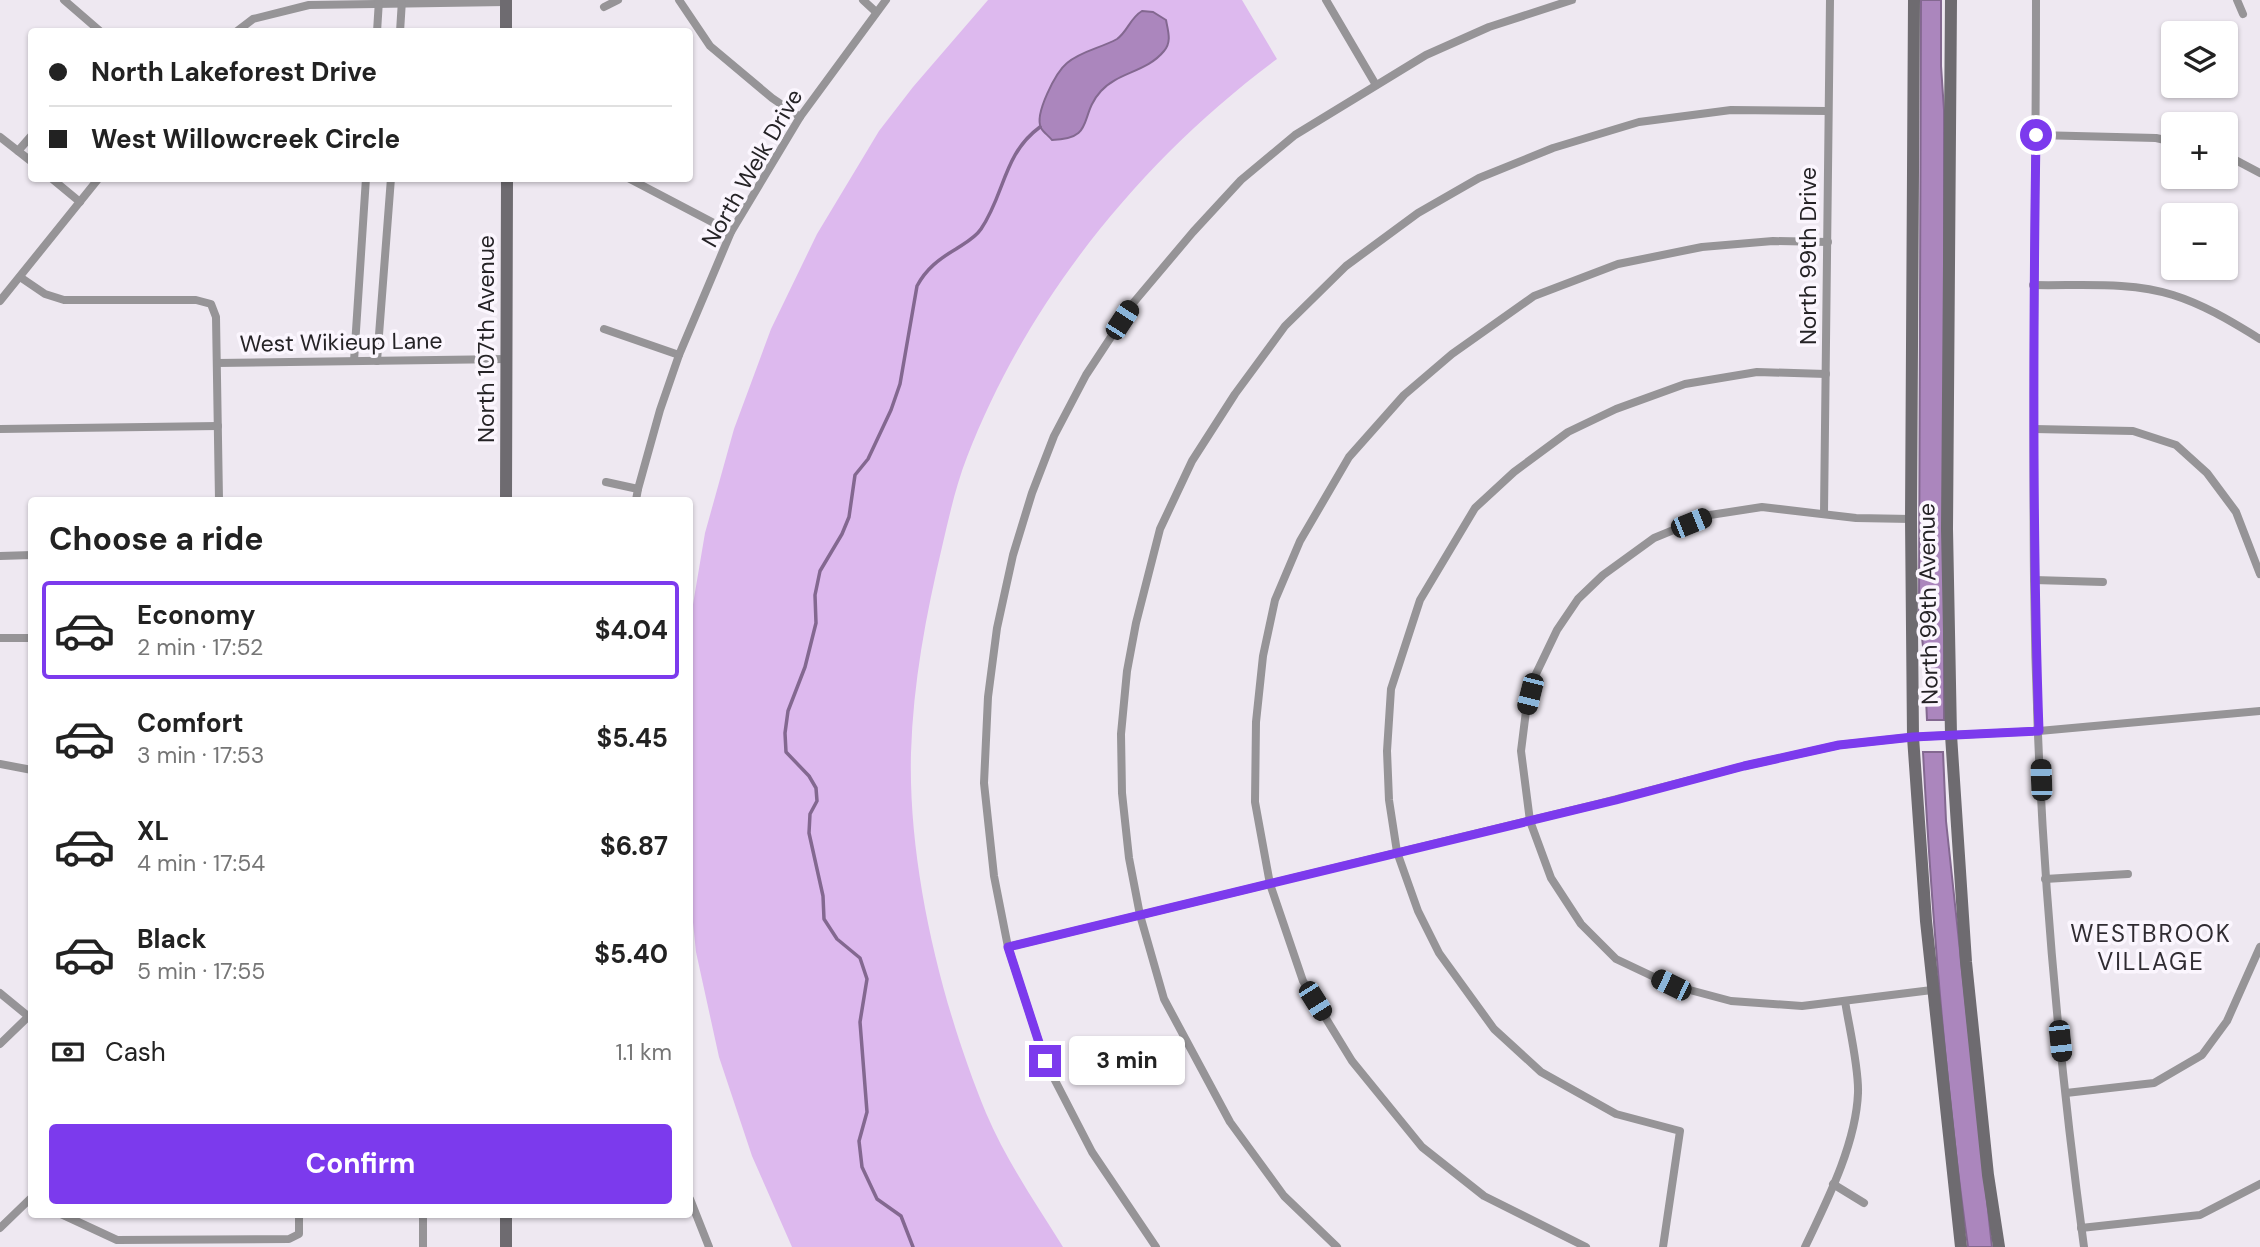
<!DOCTYPE html>
<meta charset="utf-8">
<style>
body{margin:0;font-family:"DM Sans",sans-serif;background:#f6f6f6;color:#222;height:100vh;display:flex;flex-direction:column;font-size:26px;white-space:nowrap}
*{box-sizing:border-box;margin:0}
p{font-size:23px;color:#767676}
.icon{flex:none;width:38px;height:38px;fill:none;stroke:currentColor;stroke-width:2;stroke-linecap:round;stroke-linejoin:round}
.map{position:relative;flex:1;overflow:hidden}
.drawer{position:absolute;left:28px;top:497px;width:665px;height:721px;display:flex;flex-direction:column;background:#fff;border-radius:7px;box-shadow:0 2px 5px #0004}
.drawer>*{flex:none}
.top-card{position:absolute;left:28px;top:28px;width:665px;height:154px;border-radius:7px;box-shadow:0 2px 5px #0004;display:grid;align-content:center;height:154px;padding:0 21px;background:#fff}
.fabs{position:absolute;left:2161px;top:21px;display:grid;gap:14px}
.fabs a{display:grid;place-items:center;width:77px;height:77px;border-radius:7px;background:#fff;box-shadow:0 2px 5px #0004;font-size:35px}
.end{position:absolute;width:32px;height:32px;margin:-16px;border:9px solid #7c3aed;background:#fff;box-shadow:0 0 0 4px #fff}
.from{border-radius:50%}
.bubble{position:absolute;height:49px;border-radius:7px;background:#fff;box-shadow:0 2px 5px #0004;font-size:23px;font-weight:700;line-height:49px;text-align:center}
.car{position:absolute;width:21px;height:42px;margin:-21px -10px;border-radius:9px;box-shadow:0 0 5px 2px #0007;background:linear-gradient(#222 24%,#8ab4d8 0 40%,#222 0 76%,#8ab4d8 0 86%,#222 0)}
.top-card b{display:flex;align-items:center;gap:24px;height:66px;font-size:26px}
.top-card b+b{border-top:2px solid #e0e0e0}
.top-card i{width:18px;height:18px;background:#222}
ul{padding:0;list-style:none}
li{display:flex;align-items:center;gap:21px;height:98px;margin:0 14px 10px;padding:0 7px;border:4px solid transparent;border-radius:7px}
li div{flex:1}
li b{display:block;font-size:26px}
li em{font-style:normal;font-weight:700}
li.on{border-color:#7c3aed}
li>.icon{width:63px;height:63px;stroke-width:1.5}
h2{padding:0 21px;font-size:32px;line-height:84px}
.pay{display:flex;align-items:center;gap:18px;height:77px;padding:0 21px;font-size:26px}
.pay p{margin-inline-start:auto}
.action{display:flex;gap:14px;margin-top:auto;padding:14px 21px}
.action a{flex:1;height:80px;border-radius:7px;background:#7c3aed;color:#fff;font-size:28px;font-weight:700;line-height:80px;text-align:center}
.map>svg:first-child{display:block}
</style>
<div class="map">
<svg width="2260" height="1247" viewBox="0 0 2260 1247">
<rect width="100%" height="100%" fill="#eee8f1"/>
<path fill="#ddb9ee" d="M988 0H1242L1277 59C1142 159 1028 299 967 457 956 485 949 517 942 547 926 615 913 683 911 753 908 869 942 1006 986 1113 1006 1160 1036 1204 1063 1247H792L752 1156 719 1057 696 952 690 893V622L705 533 734 429 771 329 817 234 879 131 913 87Z"/>
<g fill="#ab86bd" stroke="#836890" stroke-width="2">
<path d="M1921 0H1941V66L1944 110V720H1927L1924 655 1919 612Z"/>
<path d="M1142 11 1153 12 1166 20C1168 31 1172 42 1164 51 1147 72 1118 72 1101 91 1078 116 1096 139 1052 140 1049 136 1043 132 1041 128 1034 114 1056 72 1067 63 1081 51 1101 48 1117 39 1128 31 1130 18 1142 11Z"/>
<path d="M1923 752H1943L1946 821 1992 1247H1968C1945 1083 1932 917 1923 752Z"/>
</g>
<g fill="none" stroke-linecap="round" stroke-linejoin="round">
<path stroke="#836890" stroke-width="3.5" d="M913 1247 901 1216 877 1199 862 1167 859 1141 867 1112 860 1022 867 979 860 958 837 939 824 919 823 896 809 833 810 814 817 801 816 788 809 776 786 752 785 733 788 711 805 667 816 623 815 595 820 571 842 534 849 517 855 475 868 459 891 410 900 384 917 286C926 269 939 259 956 249 965 243 975 238 981 229 1005 194 1003 154 1040 127"/>
<g stroke="#969497" stroke-width="8">
<path d="M64 0 101 32"/>
<path d="M679 0 710 46 772 98 800 117"/>
<path d="M863 0 876 12"/>
<path d="M1326 0 1376 85"/>
<path d="M2036 0C2036 193 2032 385 2034 578 2036 802 2054 1025 2084 1247"/>
<path d="M2237 0 2243 14"/>
<path d="M604 7 618 0"/>
<path d="M236 32 253 19 309 5 506 2"/>
<path d="M377 32 379 0"/>
<path d="M400 32 402 0"/>
<path d="M2036 135 2156 138 2174 142"/>
<path d="M0 137 32 162"/>
<path d="M18 151 32 135"/>
<path d="M2226 155 2260 173"/>
<path d="M51 178 80 202"/>
<path d="M628 178 731 232"/>
<path d="M20 277 45 294 64 300H196L211 304 216 317 219 500"/>
<path d="M2033 285C2079 286 2130 281 2173 295 2205 305 2232 322 2260 339"/>
<path d="M0 301 99 178"/>
<path d="M604 329 679 355"/>
<path d="M354 361 366 178"/>
<path d="M377 361 391 178"/>
<path d="M217 363 508 359"/>
<path d="M0 429 218 426"/>
<path d="M2034 429 2133 431 2176 445 2207 473 2236 512 2260 574"/>
<path d="M606 482 638 489 636 500"/>
<path d="M638 489 660 410 679 355 731 232 800 117 886 0"/>
<path d="M1824 513 1830 0"/>
<path d="M1911 519 1856 518 1762 507 1710 515 1654 538 1603 575 1578 599 1557 630 1534 678 1526 711 1521 751 1530 821 1551 878 1581 924 1616 959 1671 985 1731 1001 1802 1006 1932 990"/>
<path d="M0 556 32 555"/>
<path d="M2034 580 2103 582"/>
<path d="M0 638H32"/>
<path d="M0 764 32 770"/>
<path d="M2045 879 2128 874"/>
<path d="M1008 947 1598 804 1744 766 1839 745 1913 737 2039 731 2260 711"/>
<path d="M0 993 28 1016"/>
<path d="M0 1044 32 1013"/>
<path d="M2066 1093 2154 1083 2202 1055 2227 1021 2260 947"/>
<path d="M1833 1184 1864 1203"/>
<path d="M690 1199 709 1247"/>
<path d="M61 1214 117 1240 289 1239 299 1234V1214"/>
<path d="M423 1214V1247"/>
<path d="M0 1228 32 1197"/>
<path d="M2081 1228 2200 1215 2260 1184"/>
<path d="M1156 1247 1092 1152 1045 1061 1008 947 994 876 984 783 988 697 997 628 1013 555 1032 493 1054 436 1086 375 1134 302 1193 232 1241 180 1295 135 1426 55 1489 27 1572 0"/>
<path d="M1337 1247 1284 1196 1230 1122 1164 999 1140 915 1129 858 1122 793 1121 734 1127 671 1136 623 1160 529 1192 461 1235 394 1285 326 1346 266 1418 213 1479 178 1553 148 1639 122 1731 110 1827 111"/>
<path d="M1586 1247 1484 1196 1422 1147 1352 1061 1303 981 1270 884 1255 802 1256 722 1263 656 1275 600 1300 541 1349 457 1404 395 1452 354 1534 296 1618 264 1702 247 1773 241 1828 242"/>
<path d="M1663 1247 1680 1131 1616 1114 1541 1072 1494 1029 1439 953 1418 911 1397 852 1389 800 1387 751 1391 689 1420 600 1475 508 1514 472 1568 432 1616 409 1685 384 1757 372 1826 374"/>
<path d="M1805 1247C1827 1201 1856 1144 1858 1093 1859 1068 1849 1027 1845 1001"/>
</g>
<g stroke="#6e6b70" stroke-width="12">
<path d="M506 0V32"/>
<path d="M1914 0 1911 519 1913 737 1926 921 1961 1247"/>
<path d="M1951 0 1947 529 1951 735 1966 962 1988 1175 1999 1247"/>
<path d="M506 500 507 178"/>
<path d="M506 1214V1247"/>
</g>
</g>
<g fill="none" stroke-linecap="round" stroke-linejoin="round">
<path stroke="#7c3aed" stroke-width="9" d="M1045 1061 1008 947 1616 800 1744 766 1839 745 1913 737 2039 731C2032 532 2033 334 2036 135"/>
</g>
<g text-anchor="middle" dominant-baseline="central" stroke-width="7" stroke-linejoin="round" paint-order="stroke">
<g font-size="23" fill="#252326" stroke="#fbf6fe">
<text transform="translate(752 168) rotate(-60)">North Welk Drive</text>
<text transform="translate(1808 256) rotate(-90)">North 99th Drive</text>
<text transform="translate(486 339) rotate(-90)">North 107th Avenue</text>
<text transform="translate(341 342) rotate(-1)">West Wikieup Lane</text>
<text transform="translate(1928 604) rotate(-91)">North 99th Avenue</text>
</g>
<g font-size="24" letter-spacing="2" fill="#302c32" stroke="#fbf6fe">
<text x="2151" y="933">WESTBROOK<tspan x="2151" dy="28">VILLAGE</tspan></text>
</g>
</g>
</svg>
<div class="fabs">
<a><svg class="icon" aria-label="layers" viewBox="0 0 24 24"><path d="M12 4l9 5-9 5-9-5zM3 14l9 5 9-5"/></svg></a>
<a>+</a>
<a>−</a>
</div>
<i class="end from" style="left:2036px;top:135px"></i>
<i class="end" style="left:1045px;top:1061px"></i>
<div class="bubble" style="left:1069px;top:1036px;width:116px">3 min</div>
<i class="car" style="left:1122px;top:320px;rotate:33deg"></i>
<i class="car" style="left:1691px;top:523px;rotate:68deg"></i>
<i class="car" style="left:1530px;top:694px;rotate:194deg"></i>
<i class="car" style="left:2041px;top:780px;rotate:358deg"></i>
<i class="car" style="left:1671px;top:985px;rotate:296deg"></i>
<i class="car" style="left:1315px;top:1001px;rotate:148deg"></i>
<i class="car" style="left:2060px;top:1041px;rotate:174deg"></i>
<div class="top-card">
<b><i class="from"></i>North Lakeforest Drive</b>
<b><i></i>West Willowcreek Circle</b>
</div>
<section class="drawer">
<h2>Choose a ride</h2>
<ul>
<li class="on"><svg class="icon" aria-label="car" viewBox="0 0 24 24"><path d="M5 17H2v-5l4-1 3-4h7l3 4 3 1v5h-3M9 17h6M6 11h13"/><circle cx="7" cy="17" r="2"/><circle cx="17" cy="17" r="2"/></svg><div><b>Economy</b><p>2 min · 17:52</p></div><em>$4.04</em></li>
<li><svg class="icon" aria-label="car" viewBox="0 0 24 24"><path d="M5 17H2v-5l4-1 3-4h7l3 4 3 1v5h-3M9 17h6M6 11h13"/><circle cx="7" cy="17" r="2"/><circle cx="17" cy="17" r="2"/></svg><div><b>Comfort</b><p>3 min · 17:53</p></div><em>$5.45</em></li>
<li><svg class="icon" aria-label="car" viewBox="0 0 24 24"><path d="M5 17H2v-5l4-1 3-4h7l3 4 3 1v5h-3M9 17h6M6 11h13"/><circle cx="7" cy="17" r="2"/><circle cx="17" cy="17" r="2"/></svg><div><b>XL</b><p>4 min · 17:54</p></div><em>$6.87</em></li>
<li><svg class="icon" aria-label="car" viewBox="0 0 24 24"><path d="M5 17H2v-5l4-1 3-4h7l3 4 3 1v5h-3M9 17h6M6 11h13"/><circle cx="7" cy="17" r="2"/><circle cx="17" cy="17" r="2"/></svg><div><b>Black</b><p>5 min · 17:55</p></div><em>$5.40</em></li>
</ul>
<div class="pay"><svg class="icon" aria-label="cash" viewBox="0 0 24 24"><path d="M3 7h18v10H3z"/><circle cx="12" cy="12" r="2"/></svg>Cash<p>1.1 km</p></div>
<div class="action"><a>Confirm</a></div>
</section>
</div>
